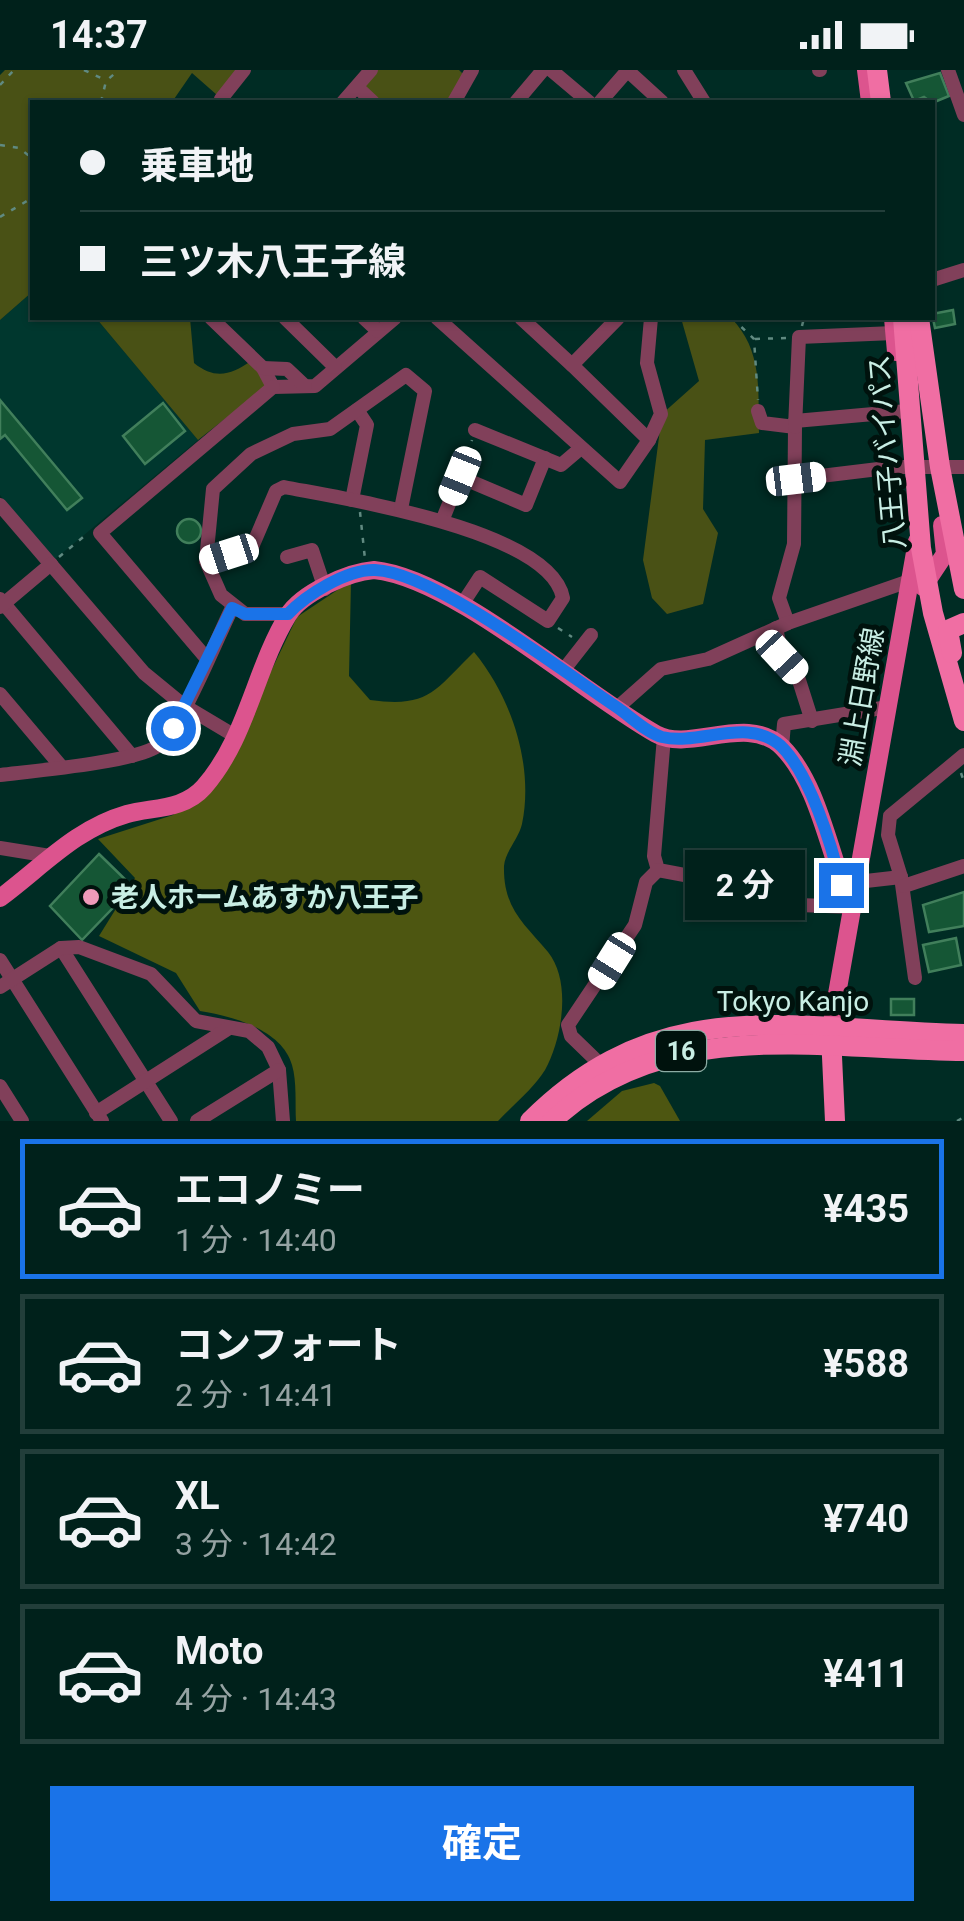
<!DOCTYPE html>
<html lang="ja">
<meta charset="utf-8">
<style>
body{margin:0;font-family:Roboto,"Noto Sans JP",sans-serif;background:#0e2e28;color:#f1f3f6;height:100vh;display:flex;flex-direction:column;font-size:38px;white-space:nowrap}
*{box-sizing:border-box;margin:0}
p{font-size:32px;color:#95a3a3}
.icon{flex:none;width:55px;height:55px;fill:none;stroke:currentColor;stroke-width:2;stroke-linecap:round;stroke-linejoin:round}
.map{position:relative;height:1051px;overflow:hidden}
.drawer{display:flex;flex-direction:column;background:#00211b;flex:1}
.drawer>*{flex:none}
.hud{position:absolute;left:30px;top:30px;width:905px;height:220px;border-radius:0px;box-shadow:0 2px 8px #0004,0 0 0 2px #223e3a;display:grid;align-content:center;height:220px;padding:0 50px;background:#00211b}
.end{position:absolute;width:45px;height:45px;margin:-22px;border:12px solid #1a73e8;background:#fff;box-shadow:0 0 0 5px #fff}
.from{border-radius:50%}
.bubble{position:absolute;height:70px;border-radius:0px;background:#00211b;box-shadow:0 2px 8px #0004,0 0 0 2px #223e3a;font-size:32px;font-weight:700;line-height:70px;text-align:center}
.car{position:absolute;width:30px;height:60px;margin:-30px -15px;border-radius:12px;box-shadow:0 0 8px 2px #0007;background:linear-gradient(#fff 24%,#345 0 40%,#fff 0 76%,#345 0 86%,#fff 0)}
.hud b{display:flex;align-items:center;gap:35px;height:95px;font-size:38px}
.hud b+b{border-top:2px solid #223e3a}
.hud i{width:25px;height:25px;background:#f1f3f6}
ul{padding:18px 0 0;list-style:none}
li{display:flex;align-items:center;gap:30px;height:140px;margin:0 20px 15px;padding:0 30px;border:5px solid #223e3a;border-radius:0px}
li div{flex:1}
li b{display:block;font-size:38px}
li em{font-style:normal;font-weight:700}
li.current{border-color:#1a73e8}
li>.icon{width:90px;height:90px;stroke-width:1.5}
.action{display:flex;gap:20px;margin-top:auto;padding:20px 50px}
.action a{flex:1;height:115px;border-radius:0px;background:#1a73e8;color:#fff;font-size:40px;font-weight:700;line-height:115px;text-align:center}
.status{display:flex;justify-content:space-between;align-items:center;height:70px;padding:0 50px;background:#00211b;direction:ltr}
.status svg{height:28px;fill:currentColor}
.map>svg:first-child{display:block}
</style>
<div class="status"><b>14:37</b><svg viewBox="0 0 49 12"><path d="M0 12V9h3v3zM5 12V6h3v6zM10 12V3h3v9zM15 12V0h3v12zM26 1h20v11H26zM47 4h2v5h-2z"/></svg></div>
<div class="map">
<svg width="964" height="1051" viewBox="0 0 964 1051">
<rect width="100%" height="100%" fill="#002c24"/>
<path fill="#00372e" d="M32 222V248H96L198 370 54 490 0 425V250Z"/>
<g fill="#495115">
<path d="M5 0H238L217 25 192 3 172 32H32V222L0 250V5Z"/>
<path d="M371 0H459L467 8 454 32H373L358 18Z"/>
<path d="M96 248H190L194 293C215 310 231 305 251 291L267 316 198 370Z"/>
<path d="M681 248H731C763 280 758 321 759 363L705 370 703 439 718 463 703 534 667 544 652 528 643 490 662 344 699 311Z"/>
</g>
<g fill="#4d5611">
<path d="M351 511 349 606 370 630C429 638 434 621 474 582 512 628 534 696 522 754 519 768 505 782 504 796 503 839 525 854 548 882 572 912 562 969 545 1000 534 1018 513 1035 498 1051H296C295 1034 297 1012 292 995 282 959 231 946 200 941L176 903 99 866 135 808 98 769 173 745 219 710 297 547Z"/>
<path d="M654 1013 660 1016 680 1051H587L622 1021Z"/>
</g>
<g fill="#155635" stroke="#417f5b" stroke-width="2.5">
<path d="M940 3 949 26 932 33 924 27 914 31 906 13Z"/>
<path d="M953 240 955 254 935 258 932 244Z"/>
<path d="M0 330 82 428 67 440 5 365 0 369Z"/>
<path d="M163 333 185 361 145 394 123 366Z"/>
<circle cx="189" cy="461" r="12"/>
<path d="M99 784 133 817 82 870 50 836Z"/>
<path d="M964 822V856L929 862 923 835Z"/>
<path d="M956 868 961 895 929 902 923 875Z"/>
<rect x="891" y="929" width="23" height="16"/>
</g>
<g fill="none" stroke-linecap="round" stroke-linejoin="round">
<g stroke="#608a81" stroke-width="2.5" stroke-dasharray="5 8" stroke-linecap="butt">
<path d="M84 0 105 10"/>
<path d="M0 15 14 0"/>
<path d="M101 32 106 11 119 0"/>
<path d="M0 75 19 78 32 88"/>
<path d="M0 147 32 128"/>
<path d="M732 248 754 269 758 330"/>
<path d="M802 256 804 248"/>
<path d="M755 269 787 268"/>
<path d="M464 396 472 370"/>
<path d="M360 442 365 489"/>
<path d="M59 487 88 463"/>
<path d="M558 558 572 567"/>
<path d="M961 703 964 712"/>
<path d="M957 1051 964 1047"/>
</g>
<g stroke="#81405a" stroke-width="14">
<path d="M551 0 589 32"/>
<path d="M627 0 662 32"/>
<path d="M684 0 704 32"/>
<path d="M819 0H820"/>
<path d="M948 0 964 45"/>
<path d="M358 18 373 32"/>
<path d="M221 29 244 0"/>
<path d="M343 32 371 0"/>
<path d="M454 32 472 0"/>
<path d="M516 32 543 0"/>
<path d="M600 32 628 0"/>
<path d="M932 210 964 200"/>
<path d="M211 248 263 298 273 317 315 316 395 248"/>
<path d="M285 248 335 297"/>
<path d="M364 248 378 261"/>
<path d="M437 248 620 412 649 370 661 344 647 293 651 248"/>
<path d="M521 248 572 295"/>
<path d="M618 248 572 295 649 370"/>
<path d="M263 298 287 299 305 316"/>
<path d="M758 341 762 353 795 357 794 474 779 528 788 553"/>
<path d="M795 351 907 341"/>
<path d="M795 357 799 267 894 263"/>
<path d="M475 360 561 395 581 378"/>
<path d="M796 409 895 397H964"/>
<path d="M352 430 367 355 357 340"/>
<path d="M0 435 144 603 183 635 235 666"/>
<path d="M442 451 460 407 526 435 545 388"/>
<path d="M287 487 312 480 325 519"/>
<path d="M206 491 252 477 276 421 284 417C345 429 550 460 563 528L548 551 480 507 461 536"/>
<path d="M0 529 132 686"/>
<path d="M0 537 51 494"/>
<path d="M288 544H245L221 525 206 491 213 419 251 384 293 364 330 359 406 305 425 321 401 439"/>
<path d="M776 558 782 587 797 604 812 651"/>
<path d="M207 589 100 463 273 317"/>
<path d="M562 602 591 565"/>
<path d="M0 624 60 695"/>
<path d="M617 638 661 599 708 589 788 553 909 511"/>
<path d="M664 667 654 786 658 800 743 816 799 835 852 837"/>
<path d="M782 677 784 654 888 637"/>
<path d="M0 705C33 701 138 692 159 675 182 657 217 568 232 538"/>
<path d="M0 778 50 786"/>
<path d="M901 807 915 908"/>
<path d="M857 812 901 807 888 765 890 746 964 685"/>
<path d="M904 816 964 796"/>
<path d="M61 878 171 1051"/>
<path d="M0 890 102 1051"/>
<path d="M0 917 61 878 79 877 151 904 196 951 249 961 268 977 279 1000 283 1051"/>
<path d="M600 994 571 966 568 955 635 855 646 812 658 800"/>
<path d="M0 1016 22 1051"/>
<path d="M96 1043 229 958"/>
<path d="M197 1051 279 1000"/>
</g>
<g stroke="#dc548e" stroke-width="18">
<path d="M866 0 870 32"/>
<path d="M893 248 896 282"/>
<path d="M923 517 945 484 942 455"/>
<path d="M0 828C42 797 75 759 127 744 153 737 184 740 204 717 247 668 255 599 288 545 302 523 348 502 374 500 454 508 581 622 656 664 690 683 747 643 782 677 820 715 830 790 852 837"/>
<path d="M831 958 917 471"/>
</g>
<g stroke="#f06ea3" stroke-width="20">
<path d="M877 0 881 32"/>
<path d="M903 248 921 478 933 543 964 651"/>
<path d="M919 248 940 397 964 519"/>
<path d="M952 583 948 560 964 553"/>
<path d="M831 965 835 1051"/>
<path d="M530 1051C663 918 797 961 964 964"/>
<path d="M552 1051C667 944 822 980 964 981"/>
</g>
</g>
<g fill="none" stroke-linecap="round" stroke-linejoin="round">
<path stroke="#1a73e8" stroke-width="12" d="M173 658 232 538 245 544H288C306 525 347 499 375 500 434 502 565 603 618 638 631 647 647 663 662 667 700 676 748 646 781 676 810 704 832 776 841 815"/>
</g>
<circle fill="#ef9ab9" stroke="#00120d" stroke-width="4" cx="91" cy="827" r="10"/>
<g text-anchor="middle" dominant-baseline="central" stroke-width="10" stroke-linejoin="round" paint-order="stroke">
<rect fill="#00120d" stroke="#8caca4" stroke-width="2.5" x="656" y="961" width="50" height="40" rx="8"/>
<g font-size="25" font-weight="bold" fill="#c8eee4">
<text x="681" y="981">16</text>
</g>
<g font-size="28" fill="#c8eee4" stroke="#00120d">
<text transform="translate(887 382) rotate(-95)">八王子バイパス</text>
<text transform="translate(862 627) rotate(-80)">淵上日野線</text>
<text x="793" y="931">Tokyo Kanjo</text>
</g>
<g font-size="28" font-weight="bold" fill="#c8eee4" stroke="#00120d" text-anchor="start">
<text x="111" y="827">老人ホームあすか八王子</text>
</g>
</g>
</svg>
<i class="end from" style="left:173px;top:658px"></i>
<i class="end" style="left:841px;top:815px"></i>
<div class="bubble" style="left:685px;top:780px;width:120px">2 分</div>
<i class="car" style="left:460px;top:406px;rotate:202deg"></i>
<i class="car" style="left:796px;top:409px;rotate:83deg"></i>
<i class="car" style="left:229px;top:484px;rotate:252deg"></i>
<i class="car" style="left:782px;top:587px;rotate:137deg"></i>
<i class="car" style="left:612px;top:891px;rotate:212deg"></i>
<div class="hud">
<b><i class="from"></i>乗車地</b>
<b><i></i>三ツ木八王子線</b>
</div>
</div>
<section class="drawer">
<ul>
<li class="current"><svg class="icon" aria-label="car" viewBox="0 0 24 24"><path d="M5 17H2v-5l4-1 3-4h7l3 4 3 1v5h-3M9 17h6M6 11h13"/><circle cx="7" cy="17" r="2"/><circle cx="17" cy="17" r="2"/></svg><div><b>エコノミー</b><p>1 分 · 14:40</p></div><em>¥435</em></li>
<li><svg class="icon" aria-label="car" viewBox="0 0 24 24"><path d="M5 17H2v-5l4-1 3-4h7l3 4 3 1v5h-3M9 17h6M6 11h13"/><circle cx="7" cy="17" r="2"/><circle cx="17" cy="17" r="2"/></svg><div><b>コンフォート</b><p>2 分 · 14:41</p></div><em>¥588</em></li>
<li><svg class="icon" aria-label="car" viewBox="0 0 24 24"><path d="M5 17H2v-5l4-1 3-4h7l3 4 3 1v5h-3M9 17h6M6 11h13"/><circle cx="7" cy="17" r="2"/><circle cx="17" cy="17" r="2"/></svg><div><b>XL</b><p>3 分 · 14:42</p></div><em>¥740</em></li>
<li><svg class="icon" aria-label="car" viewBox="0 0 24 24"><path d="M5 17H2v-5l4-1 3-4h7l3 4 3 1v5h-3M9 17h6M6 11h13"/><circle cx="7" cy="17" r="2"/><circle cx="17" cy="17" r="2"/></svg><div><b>Moto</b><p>4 分 · 14:43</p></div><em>¥411</em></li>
</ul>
<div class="action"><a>確定</a></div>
</section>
